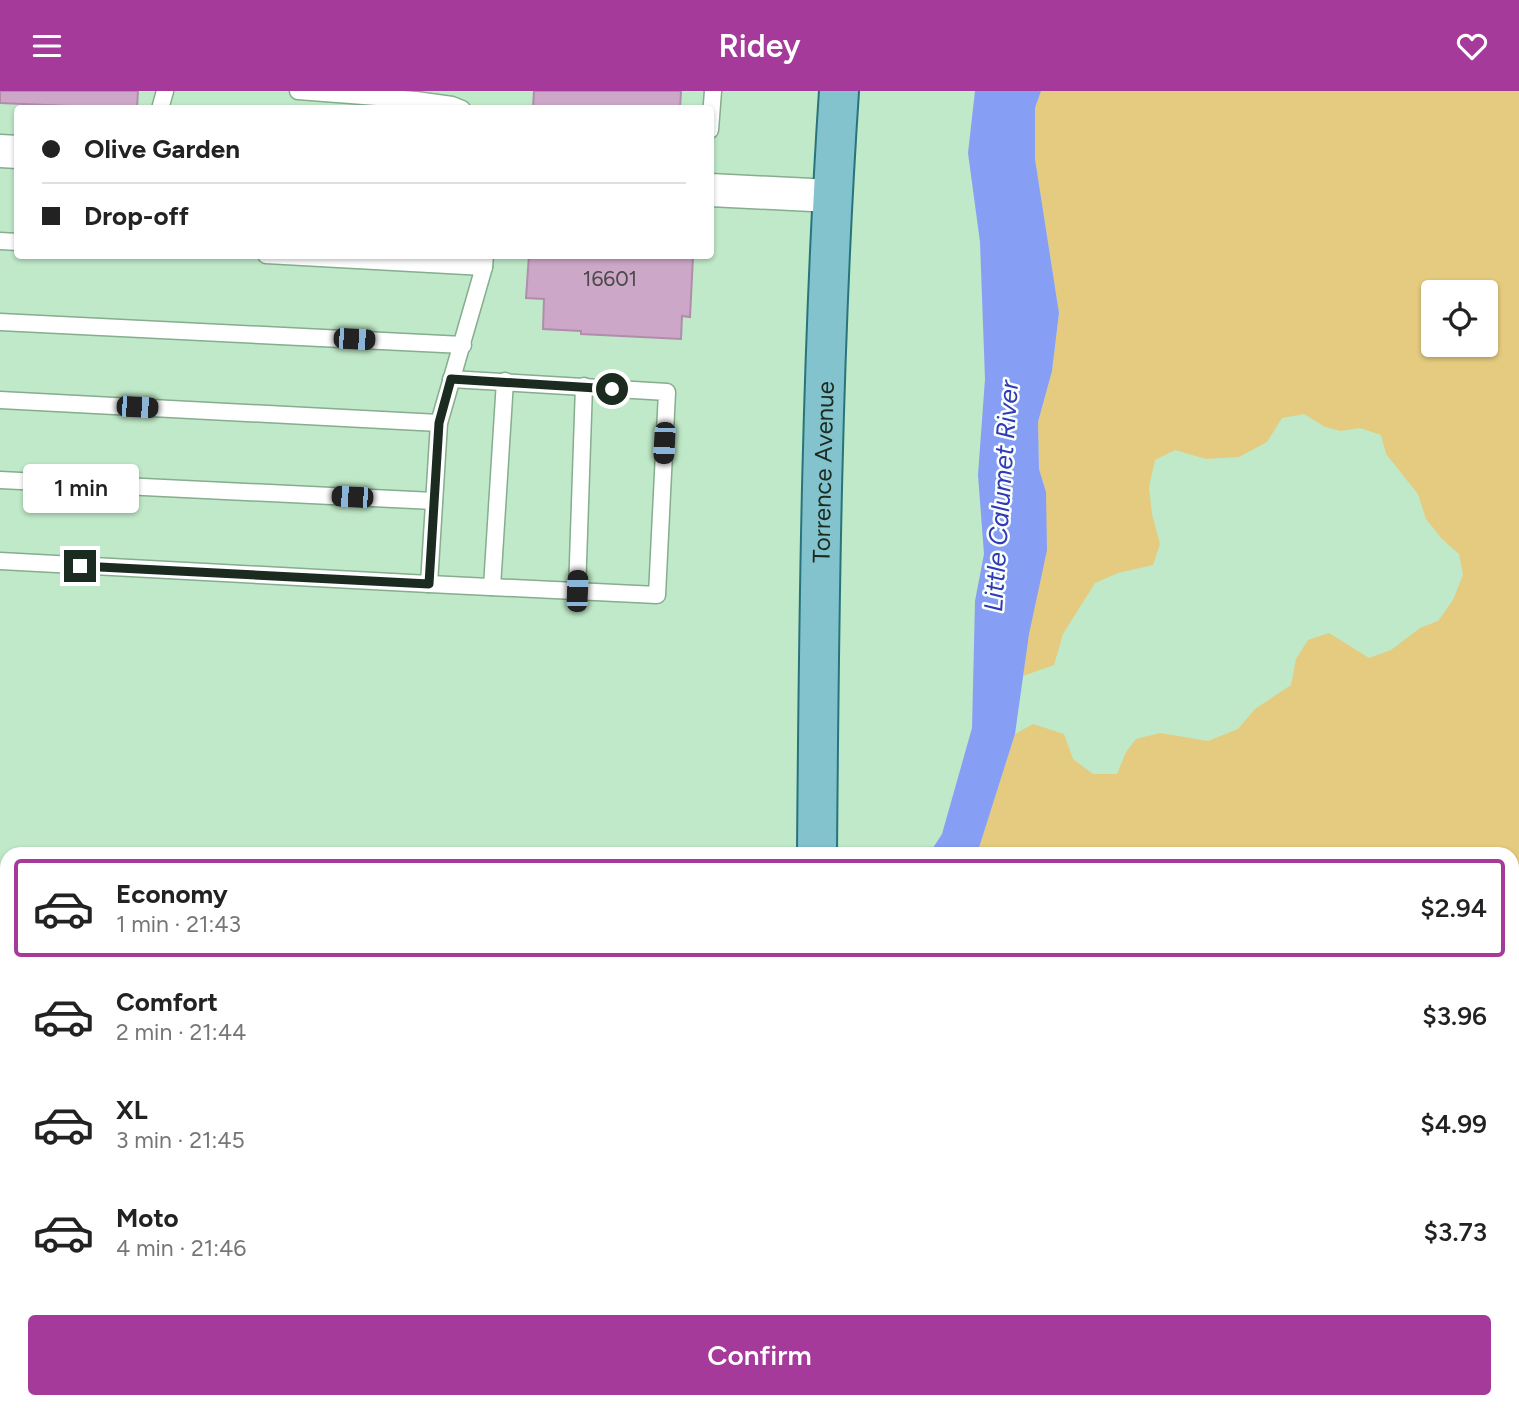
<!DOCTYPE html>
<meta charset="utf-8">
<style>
body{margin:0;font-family:Figtree,sans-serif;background:#f2f2f2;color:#222;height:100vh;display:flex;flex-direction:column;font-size:26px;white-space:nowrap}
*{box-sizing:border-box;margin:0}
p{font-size:23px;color:#767676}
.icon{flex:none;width:38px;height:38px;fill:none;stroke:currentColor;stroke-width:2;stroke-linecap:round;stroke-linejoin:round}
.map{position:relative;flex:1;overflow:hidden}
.details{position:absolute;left:0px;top:756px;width:1519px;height:562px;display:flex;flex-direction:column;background:#fff;border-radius:21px 21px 0 0;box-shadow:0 2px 5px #0004}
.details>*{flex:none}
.top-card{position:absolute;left:14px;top:14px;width:700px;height:154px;border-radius:7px;box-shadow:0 2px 5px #0004;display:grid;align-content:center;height:154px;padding:0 28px;background:#fff}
.buttons{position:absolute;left:1421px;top:189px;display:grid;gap:14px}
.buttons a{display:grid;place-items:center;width:77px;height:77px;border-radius:7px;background:#fff;box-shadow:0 2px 5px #0004;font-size:35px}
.end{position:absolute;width:32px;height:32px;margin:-16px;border:9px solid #1b2b1f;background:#fff;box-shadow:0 0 0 4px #fff}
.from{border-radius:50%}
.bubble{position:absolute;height:49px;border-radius:7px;background:#fff;box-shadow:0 2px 5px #0004;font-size:23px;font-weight:600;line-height:49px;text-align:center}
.car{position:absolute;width:21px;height:42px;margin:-21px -10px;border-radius:9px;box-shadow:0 0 5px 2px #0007;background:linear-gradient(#222 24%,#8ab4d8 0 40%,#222 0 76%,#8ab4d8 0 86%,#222 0)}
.top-card b{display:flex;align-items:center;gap:24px;height:66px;font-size:26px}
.top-card b+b{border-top:2px solid #e0e0e0}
.top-card i{width:18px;height:18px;background:#222}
ul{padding:12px 0 0;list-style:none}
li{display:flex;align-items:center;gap:21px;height:98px;margin:0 14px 10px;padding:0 14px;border:4px solid transparent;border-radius:7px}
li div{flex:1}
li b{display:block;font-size:26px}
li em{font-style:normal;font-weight:600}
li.current{border-color:#a53a9b}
li>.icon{width:63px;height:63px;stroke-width:1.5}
.action{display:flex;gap:14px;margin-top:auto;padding:14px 28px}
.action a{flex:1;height:80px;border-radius:7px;background:#a53a9b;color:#fff;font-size:28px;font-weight:600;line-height:80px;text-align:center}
header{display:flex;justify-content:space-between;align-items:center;height:91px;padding:0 28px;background:#a53a9b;color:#fff;font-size:32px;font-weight:600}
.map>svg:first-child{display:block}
</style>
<header><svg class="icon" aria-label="menu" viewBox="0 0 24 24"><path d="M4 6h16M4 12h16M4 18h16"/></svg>Ridey<svg class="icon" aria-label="heart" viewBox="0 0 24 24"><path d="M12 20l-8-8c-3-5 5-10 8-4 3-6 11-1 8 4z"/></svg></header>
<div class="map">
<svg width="1519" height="1317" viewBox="0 0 1519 1317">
<rect width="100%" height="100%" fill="#bfe9c8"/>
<g fill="#e4cb7f" fill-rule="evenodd">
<path d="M1041 0H1519V1042H1512V763H977L1015 643 1033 633 1064 643 1073 668 1093 683H1117L1126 661 1136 648 1160 642 1208 650 1238 638 1255 618 1291 594 1296 568 1308 549 1329 542 1369 567 1391 559 1420 537 1438 530 1453 509 1463 484 1459 463 1442 448 1426 428 1418 403 1386 363 1381 344 1360 337 1341 340 1325 336 1304 323 1282 327 1267 351 1239 366 1206 368 1175 359 1155 369 1149 396 1152 423 1160 453 1153 474 1118 482 1095 492 1063 543 1054 574 1023 585 1046 401 1039 378 1038 331 1052 280 1059 222 1035 68V17ZM1433 201H1486V254H1433Z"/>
<path d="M7 897V951H0V898Z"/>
</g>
<g fill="#879ef5">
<path d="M975 0H1041L1035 17V68L1059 222 1052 280 1038 331 1039 378 1046 401 1047 459 1029 543 1015 643 977 763H929L942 743 972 637 975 510 984 463 978 384 985 288 980 151 968 62Z"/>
<path d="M7 827V897L0 898V828Z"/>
</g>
<g fill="#cda7c7" stroke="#b28cac" stroke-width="2">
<path d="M0 0H138L137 18 0 12Z"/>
<path d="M534 0H681L680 18H533Z"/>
<path d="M529 164 693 166 690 226 682 225 681 248 581 243V240L543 238 544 208 526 207Z"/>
</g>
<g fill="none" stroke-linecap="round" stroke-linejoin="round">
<g stroke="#85ad8e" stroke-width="19">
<g id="service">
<path d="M298 0 416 9 452 14 462 18"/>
<path d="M160 18 165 0"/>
<path d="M710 39 713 0"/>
<path d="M0 150 18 151"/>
<path d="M266 164 484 176"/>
<path d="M0 231 463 254"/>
<path d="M0 309 439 332"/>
<path d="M0 389 434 410"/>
<path d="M0 470 429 493 439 332 484 176 485 164"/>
<path d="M429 493 657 504 667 301 451 288"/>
<path d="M492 496 505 290"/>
<path d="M577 500 584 295"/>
<path d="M1302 1317V1311"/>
</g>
</g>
<g stroke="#85ad8e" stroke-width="35">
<g id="minor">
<path d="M0 60 18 61"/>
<path d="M710 99 832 105"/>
</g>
</g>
<g stroke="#29747c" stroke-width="42">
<g id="primary">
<path id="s1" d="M817 763C819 509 822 254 839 0"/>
<path d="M814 1311V1317"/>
<path d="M746 1317 753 1311"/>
</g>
</g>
<use href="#service" stroke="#fff" stroke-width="16"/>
<use href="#minor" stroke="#fff" stroke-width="32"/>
<use href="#primary" stroke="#83c3ce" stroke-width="38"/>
</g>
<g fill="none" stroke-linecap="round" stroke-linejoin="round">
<path stroke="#1b2b1f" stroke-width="9" d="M80 475 429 493 439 332 451 288 612 298"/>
</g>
<g text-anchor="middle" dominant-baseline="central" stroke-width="5" stroke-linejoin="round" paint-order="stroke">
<g font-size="21" fill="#484a49">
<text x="610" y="187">16601</text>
</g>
<g font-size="24" fill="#1b2b1f" stroke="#fafffb">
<text stroke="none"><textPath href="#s1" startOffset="382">Torrence Avenue</textPath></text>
</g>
<g font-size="26" font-style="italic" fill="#3039b6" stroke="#fafffb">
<text transform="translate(1001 405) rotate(-86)">Little Calumet River</text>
</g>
</g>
</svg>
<div class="buttons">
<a><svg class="icon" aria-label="locate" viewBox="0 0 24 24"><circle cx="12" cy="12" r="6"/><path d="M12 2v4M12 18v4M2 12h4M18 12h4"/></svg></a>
</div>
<i class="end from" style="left:612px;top:298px"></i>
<i class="end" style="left:80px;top:475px"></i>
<div class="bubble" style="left:23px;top:373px;width:116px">1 min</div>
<i class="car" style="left:354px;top:248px;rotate:93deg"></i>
<i class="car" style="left:137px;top:316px;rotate:93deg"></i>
<i class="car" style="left:664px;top:352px;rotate:183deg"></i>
<i class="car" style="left:352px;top:406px;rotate:273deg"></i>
<i class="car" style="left:577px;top:500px;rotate:2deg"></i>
<div class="top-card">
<b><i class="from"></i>Olive Garden</b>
<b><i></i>Drop-off</b>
</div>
<section class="details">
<ul>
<li class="current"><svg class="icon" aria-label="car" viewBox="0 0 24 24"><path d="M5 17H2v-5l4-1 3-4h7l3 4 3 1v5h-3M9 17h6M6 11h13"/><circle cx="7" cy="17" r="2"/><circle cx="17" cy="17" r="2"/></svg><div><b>Economy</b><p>1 min · 21:43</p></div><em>$2.94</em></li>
<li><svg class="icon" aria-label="car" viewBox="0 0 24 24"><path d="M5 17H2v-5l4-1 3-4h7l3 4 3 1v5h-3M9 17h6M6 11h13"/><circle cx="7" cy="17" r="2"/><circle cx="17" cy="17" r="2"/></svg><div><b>Comfort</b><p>2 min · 21:44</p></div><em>$3.96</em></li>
<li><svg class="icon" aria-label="car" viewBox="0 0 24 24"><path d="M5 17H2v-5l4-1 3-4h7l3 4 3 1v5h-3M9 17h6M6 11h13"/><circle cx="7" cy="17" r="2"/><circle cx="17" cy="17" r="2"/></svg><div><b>XL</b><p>3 min · 21:45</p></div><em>$4.99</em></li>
<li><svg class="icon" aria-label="car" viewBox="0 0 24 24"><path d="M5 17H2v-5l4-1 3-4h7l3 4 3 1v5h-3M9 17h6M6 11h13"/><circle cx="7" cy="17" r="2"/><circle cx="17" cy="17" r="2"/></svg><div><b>Moto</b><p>4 min · 21:46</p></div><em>$3.73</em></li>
</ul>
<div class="action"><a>Confirm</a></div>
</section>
</div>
